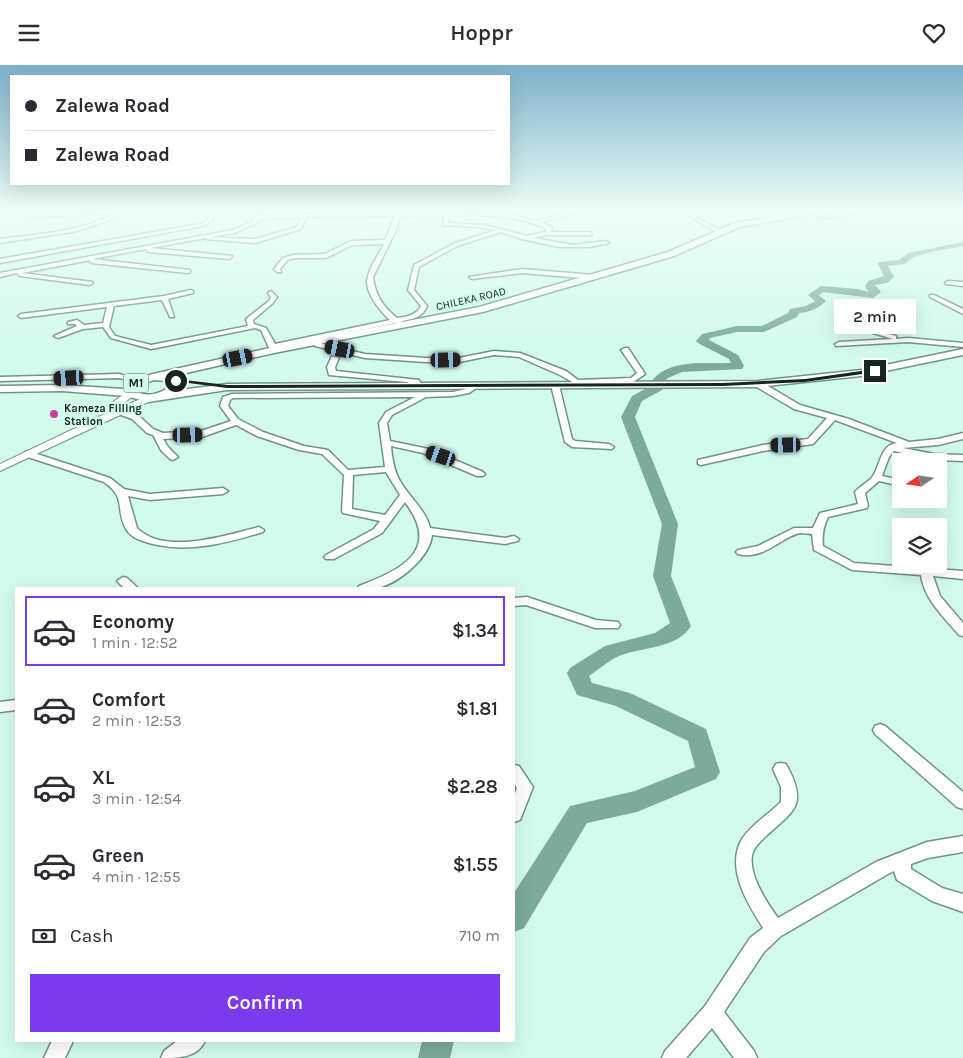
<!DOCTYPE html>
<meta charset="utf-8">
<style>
body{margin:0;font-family:Karla,sans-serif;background:#f7f7f7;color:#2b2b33;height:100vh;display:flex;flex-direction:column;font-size:19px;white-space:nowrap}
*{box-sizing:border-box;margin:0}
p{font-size:16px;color:#7c7c81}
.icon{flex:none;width:28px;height:28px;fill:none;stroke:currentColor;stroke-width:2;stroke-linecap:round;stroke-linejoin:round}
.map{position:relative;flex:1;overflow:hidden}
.panel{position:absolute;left:15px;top:522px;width:500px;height:455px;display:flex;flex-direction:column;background:#fff;border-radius:0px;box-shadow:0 5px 20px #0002}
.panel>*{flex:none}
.hud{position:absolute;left:10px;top:10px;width:500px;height:110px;border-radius:0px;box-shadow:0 5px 20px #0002;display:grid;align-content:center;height:110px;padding:0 15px;background:#fff}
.needle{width:32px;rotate:257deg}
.tools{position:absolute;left:892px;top:388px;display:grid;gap:10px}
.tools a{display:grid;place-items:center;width:55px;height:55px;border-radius:0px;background:#fff;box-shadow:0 5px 20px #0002;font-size:25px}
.end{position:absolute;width:22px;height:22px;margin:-11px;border:6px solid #162520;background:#fff;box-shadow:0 0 0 2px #fff}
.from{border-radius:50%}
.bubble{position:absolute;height:35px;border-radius:0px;background:#fff;box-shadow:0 5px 20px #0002;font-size:16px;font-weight:600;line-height:35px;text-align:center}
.car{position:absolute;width:15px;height:30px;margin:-15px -8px;border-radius:6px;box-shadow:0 0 4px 1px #0007;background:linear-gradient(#222 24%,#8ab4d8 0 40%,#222 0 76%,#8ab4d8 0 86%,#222 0)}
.hud b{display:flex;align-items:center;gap:18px;height:48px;font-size:19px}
.hud b+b{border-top:1px solid #e1e1e2}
.hud i{width:12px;height:12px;background:#2b2b33}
ul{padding:9px 0 0;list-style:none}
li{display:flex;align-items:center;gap:15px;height:70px;margin:0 10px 8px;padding:0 5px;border:2px solid transparent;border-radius:0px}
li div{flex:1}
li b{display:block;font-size:19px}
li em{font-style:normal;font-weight:600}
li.active{border-color:#7c3aed}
li>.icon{width:45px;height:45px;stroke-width:1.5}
.pay{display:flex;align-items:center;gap:12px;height:55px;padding:0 15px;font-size:19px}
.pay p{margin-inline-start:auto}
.cta{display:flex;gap:10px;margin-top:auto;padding:10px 15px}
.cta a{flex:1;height:58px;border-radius:0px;background:#7c3aed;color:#fff;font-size:20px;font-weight:600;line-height:58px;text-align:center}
header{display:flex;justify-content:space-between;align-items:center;height:65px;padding:0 15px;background:#fff;font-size:22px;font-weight:600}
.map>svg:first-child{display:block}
</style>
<header><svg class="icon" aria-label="menu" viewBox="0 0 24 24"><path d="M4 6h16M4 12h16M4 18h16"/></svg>Hoppr<svg class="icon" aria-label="heart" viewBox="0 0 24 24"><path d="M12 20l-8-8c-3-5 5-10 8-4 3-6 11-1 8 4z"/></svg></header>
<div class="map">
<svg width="963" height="993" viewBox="0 0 963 993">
<rect width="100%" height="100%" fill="#d3fbed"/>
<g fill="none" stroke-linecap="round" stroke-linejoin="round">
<g fill="#7bab9b" fill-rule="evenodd">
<path d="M963 177V181L931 187 914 192 904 199 888 201 894 212 887 218 875 220 881 227 873 233 823 227 819 230 826 236C818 244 810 247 799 248L797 252 764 267H737L710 273 709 275 738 290 744 301 742 304 682 307 668 313 662 319 664 322 662 325 642 336 635 352 678 459 671 511 691 561C677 584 641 582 619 591 608 596 598 605 589 611L592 618 630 628 706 664 720 707 716 714 637 747 587 758 524 863 514 867V828L570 741 635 726 695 702 688 676 616 641 577 630 567 608 570 603 605 581 655 568 670 558 653 511 662 459 621 352 632 331 653 320 651 317C669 293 704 299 731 298L729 294 698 278 696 276 702 269 737 261H762L788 248 790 244 806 241 815 236 808 230 821 221 858 224 869 227 865 222 868 216 884 211 878 199 879 197 899 195 908 188Z"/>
<path d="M422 976H454L450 993H418Z"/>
</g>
<g stroke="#6f9487" stroke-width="3">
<g id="minor">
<path d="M143 145H179L120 149 107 156 77 166 0 178V174C39 169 79 167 114 149L30 152 32 150Z"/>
<path d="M211 145H215L212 156 203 161 0 198V194L200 159 208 155Z"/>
<path d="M255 145H259L258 151 304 149 396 148 397 145H401V148L444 147V145H448V147L507 149 535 156 584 145H592L541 157 552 163 551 167H590L592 170H547L533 173 573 180 606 176 609 178 589 182H559L522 174 501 167 457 181 419 202 414 225 427 241C423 252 413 254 402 256L404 259 403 260 395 258 277 283V287H274L270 285 261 265 255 263 151 284 111 273 103 262 83 264 58 273 54 271 77 261 75 259H68V257L77 255 84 260 103 258 107 242 21 253 18 251 21 249 164 231 191 225 193 226V228L168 234 174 252H170L162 235 114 241 109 262 115 271 151 280 248 261 246 254 269 236 271 232 268 228 271 226 277 232 273 238 253 255 254 259 266 263 275 279 390 255C380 246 363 226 368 211 371 200 379 189 384 179L352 180 326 193H295L287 195 280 204 281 207H277L274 204 283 193 293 190 325 189 351 176 385 175 395 151 306 152 301 164 255 178 206 174 209 172 255 174 297 162 301 153 258 154 257 158 234 168 150 183 232 191 230 194 148 187 146 184 92 194 190 205V207L188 208 92 198 89 196 91 195 22 208 92 217 93 218 90 220 20 211 17 208 0 212V208L233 165 253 156ZM444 150V160L478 162 496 165 453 179 414 200 408 225 421 241C417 250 406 252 397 253 383 242 375 230 373 212L397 163 400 151ZM448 150C482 150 517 149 547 164L545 167 527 171 484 160 448 158Z"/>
<path d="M678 145H683L723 167 718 168Z"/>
<path d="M765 145H771L786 152 782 153Z"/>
<path d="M869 145H882L819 154 817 153Z"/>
<path d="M522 204 594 210 597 212 594 214 522 208 472 214 469 212Z"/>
<path d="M948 216 963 217V221L946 219 945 218Z"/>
<path d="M930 230H934L963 244V249L930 232Z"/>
<path d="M852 244 877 266 896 271V274L908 273 963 278V282L908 277 836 281 835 279 839 277 893 274 873 268 850 247V245Z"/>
<path d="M315 277 365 289 426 293H459L494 286 520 288 566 306 578 315 631 313 637 308 621 285 625 283H628L645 309 633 317 584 319V322H581L560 310 519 292 494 290 459 297H426L365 293 315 281Z"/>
<path d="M332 291 339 293 335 302 336 306 419 315 422 321 418 323 413 319 406 317 329 310 327 302Z"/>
<path d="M119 309 140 315 136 317 119 313 0 316V312Z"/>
<path d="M755 317H761L800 340 849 354 909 377 938 374 963 368V374L938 380 903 383 934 389 963 390V396L934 395 894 386 889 392 882 411 901 415V421L879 416 865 428 868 441 867 443 828 452C823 462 822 471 823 481L854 498 963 506V514L933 511 940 531 963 558V571L959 570C944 552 924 534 921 510L852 505 814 485 812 469C808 469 804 468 800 468 781 472 763 496 738 489L736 487 738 485 758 481 794 463H813L820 448 858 439 855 427C860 421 869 417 873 411 881 399 880 380 897 378L835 355 813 379 763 386 701 400 698 399V395L763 380 808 374 827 353 794 344 755 321Z"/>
<path d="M552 318 559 320 572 374 575 376 609 379 614 382 612 384 572 382 565 377 551 320Z"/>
<path d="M472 319 479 321 469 328 453 331 426 332 392 350 387 358 390 376 429 384 483 407 485 409 483 411H477L423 388 391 381C392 393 394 406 400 416 409 432 426 445 430 463L505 473 514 471 519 474 518 476 505 479 432 470C430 493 396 521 373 524 368 524 362 524 357 524L359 521C401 505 442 486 405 437L382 468 334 494H326L324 492 326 490 374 464 380 456 343 448 342 446 344 410 322 389 299 385 257 371 236 360 202 372 163 374 168 382 178 392 173 395 170 394 161 385 153 370 147 368 132 354 113 347 117 344 138 350 153 364 163 368 201 366 231 356 220 341 223 332 232 329 453 327 466 324ZM415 332 386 347 379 358 385 402 348 405 328 385 304 381 263 367 238 354 228 341 230 335 233 333ZM386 407 400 430 385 450 352 444 353 410Z"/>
<path d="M28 386 110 413 124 424 150 429 223 423 228 426 223 429 150 435 128 431 137 463C164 491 227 470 259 462L264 465 263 467C226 478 191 488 153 479 143 476 132 474 126 464 115 444 127 433 104 417L25 391V387Z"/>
<path d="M123 512 127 513 139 524H125L117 516Z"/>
<path d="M527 532 596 555 618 557 620 560 618 563H595L526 540 514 541V533Z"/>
<path d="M16 635V645L0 647V637Z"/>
<path d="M880 659 885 661 963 727V744L957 742 875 669 873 665 875 661Z"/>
<path d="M781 698 786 699C809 741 794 745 765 772 761 776 755 781 753 787 746 807 767 838 778 853L876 797 927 777 963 771V787L928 793 911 799V804L942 823 963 829V847L932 836 897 815 894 806 888 809 781 871 764 887 724 947 754 986 757 993H734L712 963 686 993H662L665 986 705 941 750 873 763 863C748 839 725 803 742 774 751 760 769 749 781 737V722L773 704 776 699Z"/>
<path d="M514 700 519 701 533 722 520 755 514 757V731L517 723 514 718Z"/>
<path d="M52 976H73L65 993H44Z"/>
<path d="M177 976H205C197 993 178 993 161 993L164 986Z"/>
</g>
</g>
<g stroke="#6f9487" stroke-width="2">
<path id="major" d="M130 325 134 326V330L115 345 150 330 159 332 0 406V399L105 349 102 346 103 344Z"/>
</g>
<g stroke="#6f9487" stroke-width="3">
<path id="highway" d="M818 145H834L740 162 674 191 483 247 274 288 173 311 183 316 184 320 180 325 227 319 758 316 861 305 963 284V290L861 311 758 322 227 325 148 337 126 331 62 326 0 327V321L62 320 123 324 133 315 153 309 274 282 479 242 668 187 735 158ZM154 315 167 316 172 319C162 329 147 333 135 326L141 319Z"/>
</g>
<use href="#minor" fill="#fff" fill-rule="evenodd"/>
<use href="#major" fill="#fff" fill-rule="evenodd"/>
<use href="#highway" fill="#fff" fill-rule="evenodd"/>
</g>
<linearGradient id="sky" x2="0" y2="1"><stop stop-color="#7cb0c9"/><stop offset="0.51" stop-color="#ebfdf7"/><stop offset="1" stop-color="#ebfdf7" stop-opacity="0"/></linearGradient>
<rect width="963" height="284" fill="url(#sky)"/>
<path fill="#162520" d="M875 304 877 307 805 317 723 321 227 323 173 316 176 314 227 320 723 318 805 314Z"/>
<circle fill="#bf479b" stroke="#d3fbed" stroke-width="2" cx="54" cy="349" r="5"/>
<g text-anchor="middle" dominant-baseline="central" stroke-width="5" stroke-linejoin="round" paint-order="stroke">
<g font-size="11" fill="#162520" stroke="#d3fbed">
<text transform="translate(471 234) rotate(-13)">CHILEKA ROAD</text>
</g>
<g font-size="11" font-weight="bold" fill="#162520" stroke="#d3fbed" text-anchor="start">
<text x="64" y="343">Kameza Filling<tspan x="64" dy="13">Station</tspan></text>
</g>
<rect fill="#d3fbed" stroke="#4f655e" stroke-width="1" x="123.5" y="308.5" width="25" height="19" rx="4"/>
<g font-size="12" font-weight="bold" fill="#162520">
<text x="136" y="318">M1</text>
</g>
</g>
</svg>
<div class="tools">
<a><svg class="needle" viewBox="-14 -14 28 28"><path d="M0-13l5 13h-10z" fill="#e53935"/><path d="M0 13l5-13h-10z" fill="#7c7c81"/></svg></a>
<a><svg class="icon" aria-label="layers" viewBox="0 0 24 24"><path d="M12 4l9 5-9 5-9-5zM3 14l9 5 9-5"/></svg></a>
</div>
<i class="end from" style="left:176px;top:316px"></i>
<i class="end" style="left:875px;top:306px"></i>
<div class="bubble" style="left:834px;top:234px;width:82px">2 min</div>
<i class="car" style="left:340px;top:284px;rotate:282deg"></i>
<i class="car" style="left:238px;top:293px;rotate:78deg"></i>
<i class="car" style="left:446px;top:295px;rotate:89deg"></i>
<i class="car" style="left:69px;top:313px;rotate:267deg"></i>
<i class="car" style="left:188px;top:370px;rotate:89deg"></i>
<i class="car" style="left:786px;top:380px;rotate:269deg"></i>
<i class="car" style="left:441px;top:391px;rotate:289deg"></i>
<div class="hud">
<b><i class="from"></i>Zalewa Road</b>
<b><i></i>Zalewa Road</b>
</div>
<section class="panel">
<ul>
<li class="active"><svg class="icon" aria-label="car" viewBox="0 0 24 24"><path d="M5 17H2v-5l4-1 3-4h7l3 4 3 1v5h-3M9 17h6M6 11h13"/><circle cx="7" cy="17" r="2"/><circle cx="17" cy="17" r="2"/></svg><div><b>Economy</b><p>1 min · 12:52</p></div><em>$1.34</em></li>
<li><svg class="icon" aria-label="car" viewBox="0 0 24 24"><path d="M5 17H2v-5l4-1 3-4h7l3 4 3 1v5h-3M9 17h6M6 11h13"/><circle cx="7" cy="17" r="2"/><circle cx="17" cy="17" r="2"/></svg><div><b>Comfort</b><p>2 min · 12:53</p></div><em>$1.81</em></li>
<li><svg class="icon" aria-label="car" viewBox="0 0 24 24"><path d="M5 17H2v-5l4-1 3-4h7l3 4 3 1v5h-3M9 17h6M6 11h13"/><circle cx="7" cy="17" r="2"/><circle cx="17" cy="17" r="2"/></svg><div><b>XL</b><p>3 min · 12:54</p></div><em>$2.28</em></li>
<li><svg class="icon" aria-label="car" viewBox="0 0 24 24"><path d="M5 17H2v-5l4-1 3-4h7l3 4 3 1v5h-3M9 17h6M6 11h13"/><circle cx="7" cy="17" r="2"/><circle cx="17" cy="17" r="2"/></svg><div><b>Green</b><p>4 min · 12:55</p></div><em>$1.55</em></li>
</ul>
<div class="pay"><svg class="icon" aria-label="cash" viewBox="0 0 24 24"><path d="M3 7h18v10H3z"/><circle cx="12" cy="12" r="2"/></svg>Cash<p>710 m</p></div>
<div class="cta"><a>Confirm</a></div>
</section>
</div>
